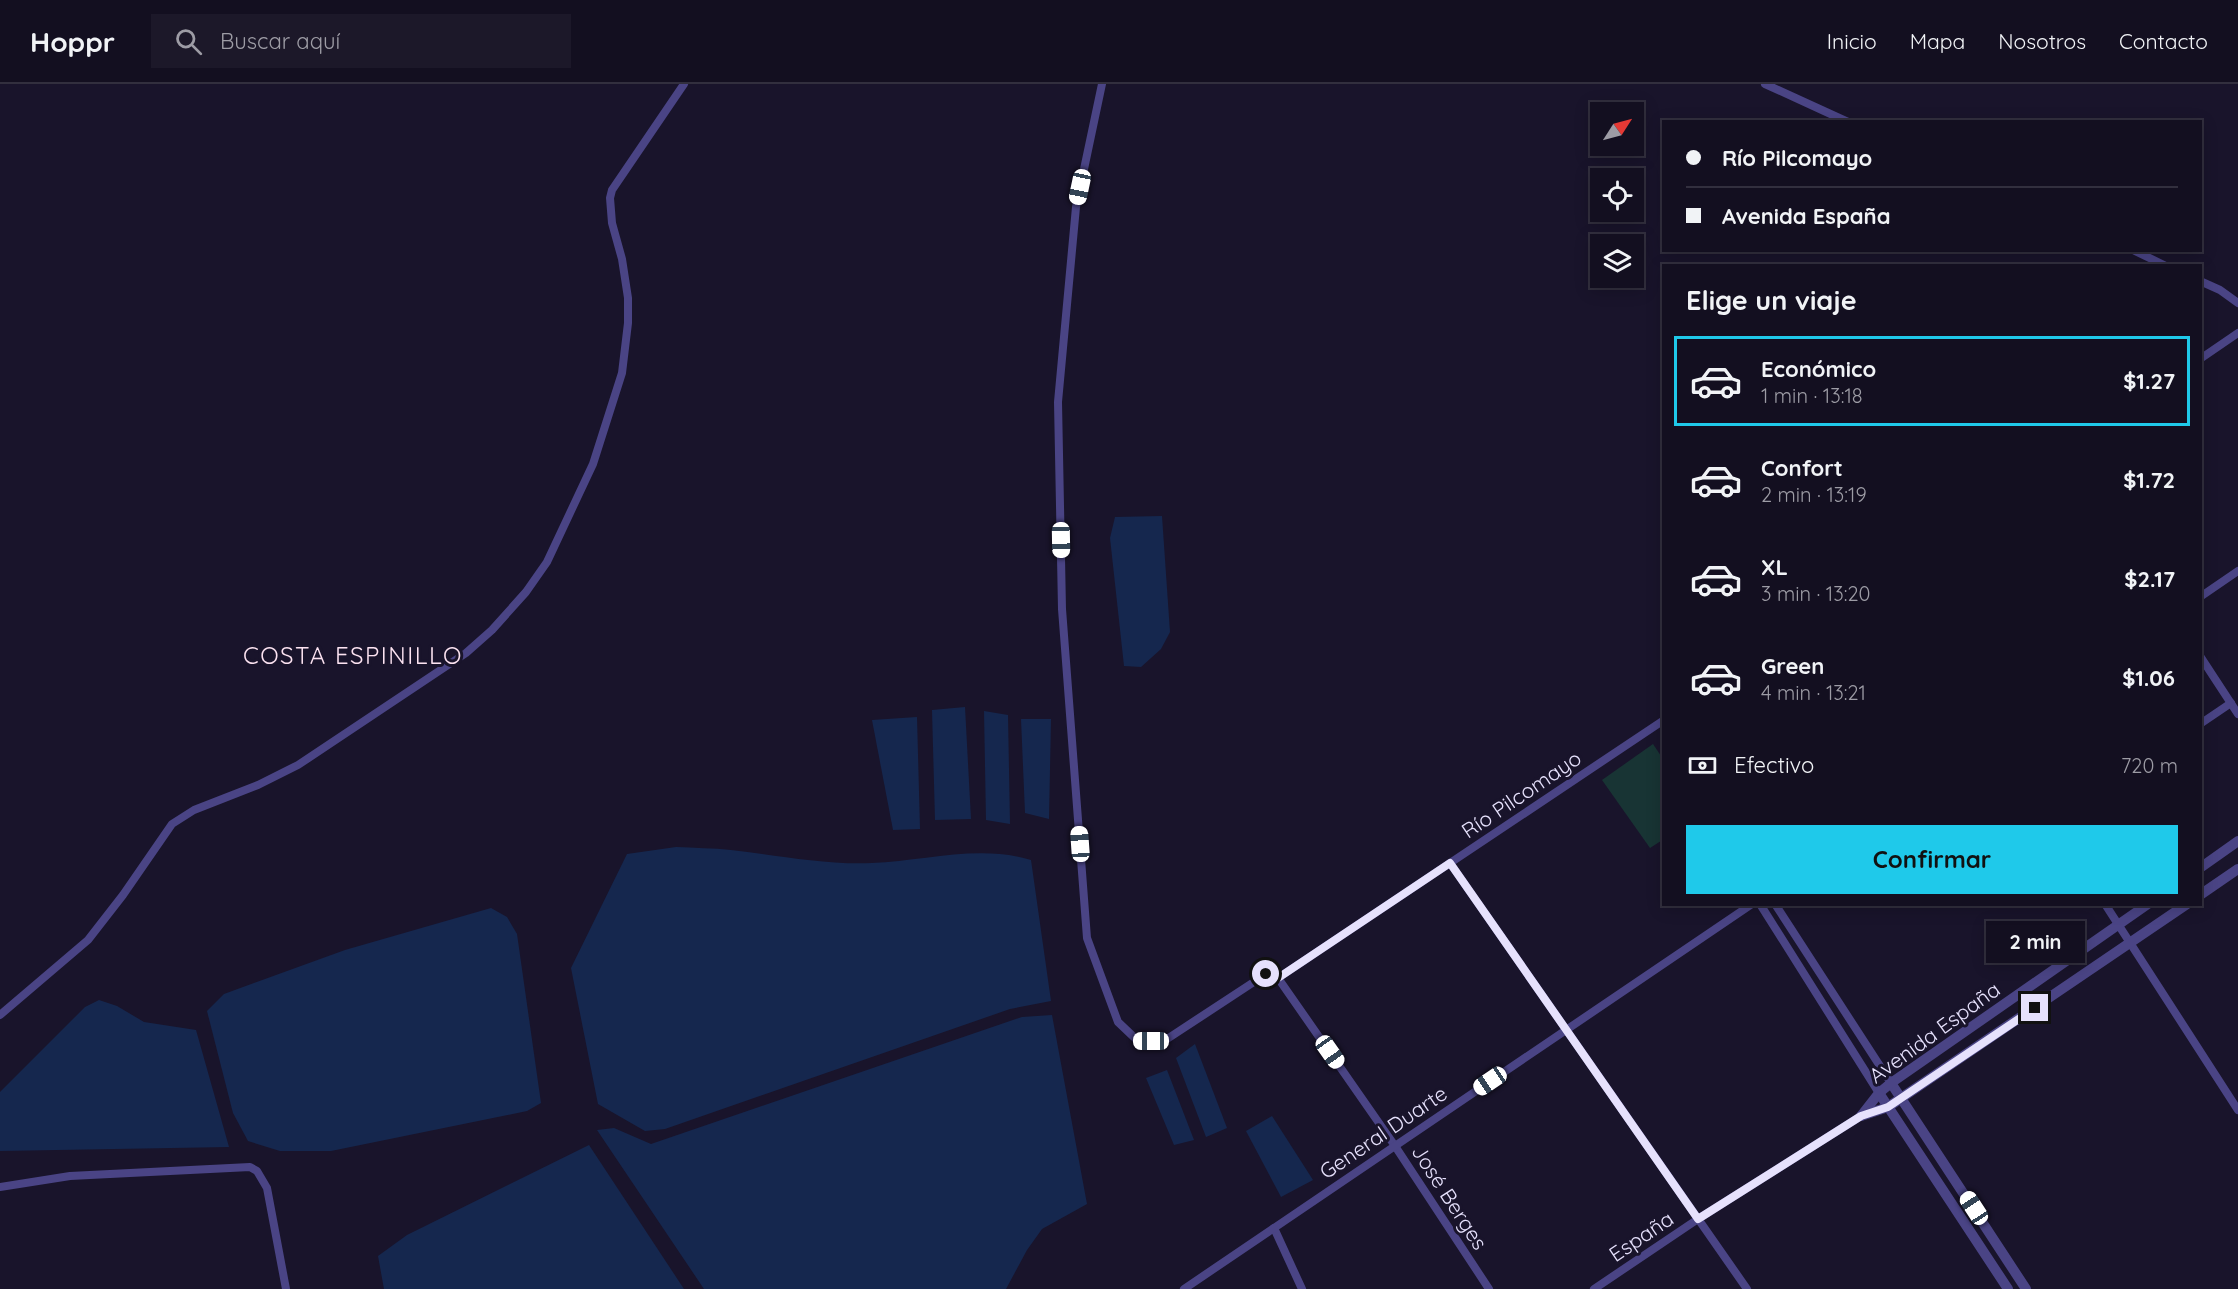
<!DOCTYPE html>
<html lang="es">
<meta charset="utf-8">
<style>
body{margin:0;font-family:Quicksand,sans-serif;background:#1c1829;color:#f1f3f6;height:100vh;display:flex;flex-direction:column;font-size:22px;white-space:nowrap}
*{box-sizing:border-box;margin:0}
p{font-size:20px;color:#9d9ca5}
.icon{flex:none;width:33px;height:33px;fill:none;stroke:currentColor;stroke-width:2;stroke-linecap:round;stroke-linejoin:round}
.map{position:relative;flex:1;overflow:hidden}
.details{position:absolute;left:1662px;top:180px;width:540px;height:642px;display:flex;flex-direction:column;background:#130f20;border-radius:0px;box-shadow:0 3px 15px #0003,0 0 0 2px #322f3e}
.details>*{flex:none}
.guide{position:absolute;left:1662px;top:36px;width:540px;height:132px;border-radius:0px;box-shadow:0 3px 15px #0003,0 0 0 2px #322f3e;display:grid;align-content:center;height:132px;padding:0 24px;background:#130f20}
.needle{width:39px;rotate:54deg}
.controls{position:absolute;left:1590px;top:18px;display:grid;gap:12px}
.controls a{display:grid;place-items:center;width:54px;height:54px;border-radius:0px;background:#130f20;box-shadow:0 3px 15px #0003,0 0 0 2px #322f3e;font-size:30px}
.end{position:absolute;width:27px;height:27px;margin:-14px;border:8px solid #e6e1fc;background:#111;box-shadow:0 0 0 3px #111}
.from{border-radius:50%}
.bubble{position:absolute;height:42px;border-radius:0px;background:#130f20;box-shadow:0 3px 15px #0003,0 0 0 2px #322f3e;font-size:20px;font-weight:700;line-height:42px;text-align:center}
.car{position:absolute;width:18px;height:36px;margin:-18px -9px;border-radius:8px;box-shadow:0 0 4px 2px #0007;background:linear-gradient(#fff 24%,#345 0 40%,#fff 0 76%,#345 0 86%,#fff 0)}
.guide b{display:flex;align-items:center;gap:21px;height:57px;font-size:22px}
.guide b+b{border-top:2px solid #322f3e}
.guide i{width:15px;height:15px;background:#f1f3f6}
ul{padding:0;list-style:none}
li{display:flex;align-items:center;gap:18px;height:90px;margin:0 12px 9px;padding:0 12px;border:3px solid transparent;border-radius:0px}
li div{flex:1}
li b{display:block;font-size:22px}
li em{font-style:normal;font-weight:700}
li.current{border-color:#1fc9ea}
li>.icon{width:54px;height:54px;stroke-width:1.5}
h2{padding:0 24px;font-size:27px;line-height:72px}
.pay{display:flex;align-items:center;gap:15px;height:66px;padding:0 24px;font-size:22px}
.pay p{margin-inline-start:auto}
.cta{display:flex;gap:12px;margin-top:auto;padding:12px 24px}
.cta a{flex:1;height:69px;border-radius:0px;background:#1fc9ea;color:#111;font-size:24px;font-weight:700;line-height:69px;text-align:center}
header{display:flex;align-items:center;gap:36px;box-sizing:border-box;height:84px;padding:0 30px;background:#130f20;border-bottom:2px solid #322f3e}
header strong{font-size:28px}
nav{display:flex;gap:33px;margin-inline-start:auto;font-size:21px}
.search{width:420px;height:54px;background:#1c1829;display:flex;align-items:center;gap:15px;box-sizing:border-box;padding:0 21px;border-radius:0px;color:#9d9ca5;font-size:22px}
.map>svg:first-child{display:block}
</style>
<header>
<strong>Hoppr</strong>
<div class="search"><svg class="icon" aria-label="search" viewBox="0 0 24 24"><circle cx="10" cy="10" r="6"/><path d="M15 15l6 6"/></svg>Buscar aquí</div>
<nav><a>Inicio</a><a>Mapa</a><a>Nosotros</a><a>Contacto</a></nav>
</header>
<div class="map">
<svg width="2238" height="1205" viewBox="0 0 2238 1205">
<rect width="100%" height="100%" fill="#19142b"/>
<path fill="#183434" d="M1653 660 1663 675 1664 755 1650 764 1602 696Z"/>
<g fill="#15274e">
<path d="M1162 432 1170 548 1161 565 1141 583 1124 582 1110 454 1115 433Z"/>
<path d="M965 623 971 735 935 736 932 626Z"/>
<path d="M984 627 1008 631 1010 740 986 736Z"/>
<path d="M917 633 920 745 893 746 872 636Z"/>
<path d="M1021 635H1051L1049 735 1025 729Z"/>
<path d="M676 763C694 764 713 764 731 766 777 771 825 781 872 779 924 777 979 760 1031 776L1051 917 1010 925 665 1045 645 1047 598 1020 571 884 627 770Z"/>
<path d="M491 824 507 833 517 850 541 1019 527 1027 331 1067H280L248 1057 233 1029 207 927 224 910 345 866Z"/>
<path d="M99 916 117 922 144 938 196 946 229 1063 0 1067V1008L85 923Z"/>
<path d="M1052 931 1087 1120 1042 1145 1027 1166 1006 1205H704L597 1046 614 1044 651 1060 1022 933Z"/>
<path d="M1195 960 1227 1044 1206 1053 1176 974Z"/>
<path d="M1167 986 1194 1056 1174 1061 1146 994Z"/>
<path d="M1272 1032 1313 1096 1281 1113 1246 1047Z"/>
<path d="M589 1061 684 1205H384L378 1172 407 1151Z"/>
</g>
<g fill="none" stroke-linecap="round" stroke-linejoin="round">
<g stroke="#4a4485" stroke-width="8">
<path d="M1102 0 1076 123 1058 318 1062 525 1087 854 1118 938 1138 957H1164L1266 890 1278 894"/>
<path d="M1765 0 1848 38"/>
<path d="M2133 166 2166 182"/>
<path d="M2200 197 2220 206 2238 219"/>
<path d="M2200 275 2238 249"/>
<path d="M2200 513 2238 487"/>
<path d="M2200 572 2238 630"/>
<path d="M2200 640 2231 619"/>
<path d="M1450 779 1747 1205"/>
<path d="M1760 820 1879 1009"/>
<path d="M1775 820 1891 999"/>
<path d="M2105 820 2238 1026"/>
<path d="M1278 894 1664 636"/>
<path d="M1278 894 1395 1062 1489 1205"/>
<path d="M0 931 88 856 123 811 172 740 194 726 258 701 298 681 466 569 492 546 526 508 547 478 593 380 622 289 628 239V214L622 175 612 139 610 114 612 106 684 0"/>
<path d="M0 1103 70 1092 250 1083 257 1087 267 1104 286 1205"/>
<path d="M1274 1144 1302 1205"/>
<path d="M1184 1205 1752 820"/>
<path d="M1594 1205 1698 1135 1861 1032"/>
</g>
<g stroke="#4a4485" stroke-width="10">
<path d="M2200 784 2238 757"/>
<path d="M2200 811 2238 785"/>
<path d="M1891 999 2026 1205"/>
<path d="M1879 1009 2008 1205"/>
<path d="M1861 1032 1888 1023 2187 820"/>
<path d="M1861 1032 1879 1009 1891 999 2148 820"/>
</g>
</g>
<g fill="none" stroke-linecap="round" stroke-linejoin="round">
<path stroke="#e6e1fc" stroke-width="8" d="M1266 890 1278 894 1450 779 1698 1135 1861 1032 1888 1023 2035 924"/>
</g>
<g text-anchor="middle" dominant-baseline="central" stroke-width="6" stroke-linejoin="round" paint-order="stroke">
<g font-size="21" fill="#e6e1fc" stroke="#19142b">
<text transform="translate(1521 710) rotate(-34)">Río Pilcomayo</text>
<text transform="translate(1934 948) rotate(-36)">Avenida España</text>
<text transform="translate(1383 1048) rotate(-34)">General Duarte</text>
<text transform="translate(1450 1113) rotate(57)">José Berges</text>
<text transform="translate(1641 1152) rotate(-34)">España</text>
</g>
<g font-size="24" letter-spacing="1.5" fill="#fce3f1" stroke="#19142b">
<text x="353" y="571">COSTA ESPINILLO</text>
</g>
</g>
</svg>
<div class="controls">
<a><svg class="needle" viewBox="-14 -14 28 28"><path d="M0-13l5 13h-10z" fill="#e53935"/><path d="M0 13l5-13h-10z" fill="#9d9ca5"/></svg></a>
<a><svg class="icon" aria-label="locate" viewBox="0 0 24 24"><circle cx="12" cy="12" r="6"/><path d="M12 2v4M12 18v4M2 12h4M18 12h4"/></svg></a>
<a><svg class="icon" aria-label="layers" viewBox="0 0 24 24"><path d="M12 4l9 5-9 5-9-5zM3 14l9 5 9-5"/></svg></a>
</div>
<i class="end from" style="left:1266px;top:890px"></i>
<i class="end" style="left:2035px;top:924px"></i>
<div class="bubble" style="left:1986px;top:837px;width:99px">2 min</div>
<i class="car" style="left:1080px;top:103px;rotate:192deg"></i>
<i class="car" style="left:1061px;top:456px;rotate:179deg"></i>
<i class="car" style="left:1080px;top:760px;rotate:356deg"></i>
<i class="car" style="left:1151px;top:957px;rotate:270deg"></i>
<i class="car" style="left:1330px;top:968px;rotate:145deg"></i>
<i class="car" style="left:1490px;top:997px;rotate:236deg"></i>
<i class="car" style="left:1974px;top:1124px;rotate:327deg"></i>
<div class="guide">
<b><i class="from"></i>Río Pilcomayo</b>
<b><i></i>Avenida España</b>
</div>
<section class="details">
<h2>Elige un viaje</h2>
<ul>
<li class="current"><svg class="icon" aria-label="car" viewBox="0 0 24 24"><path d="M5 17H2v-5l4-1 3-4h7l3 4 3 1v5h-3M9 17h6M6 11h13"/><circle cx="7" cy="17" r="2"/><circle cx="17" cy="17" r="2"/></svg><div><b>Económico</b><p>1 min · 13:18</p></div><em>$1.27</em></li>
<li><svg class="icon" aria-label="car" viewBox="0 0 24 24"><path d="M5 17H2v-5l4-1 3-4h7l3 4 3 1v5h-3M9 17h6M6 11h13"/><circle cx="7" cy="17" r="2"/><circle cx="17" cy="17" r="2"/></svg><div><b>Confort</b><p>2 min · 13:19</p></div><em>$1.72</em></li>
<li><svg class="icon" aria-label="car" viewBox="0 0 24 24"><path d="M5 17H2v-5l4-1 3-4h7l3 4 3 1v5h-3M9 17h6M6 11h13"/><circle cx="7" cy="17" r="2"/><circle cx="17" cy="17" r="2"/></svg><div><b>XL</b><p>3 min · 13:20</p></div><em>$2.17</em></li>
<li><svg class="icon" aria-label="car" viewBox="0 0 24 24"><path d="M5 17H2v-5l4-1 3-4h7l3 4 3 1v5h-3M9 17h6M6 11h13"/><circle cx="7" cy="17" r="2"/><circle cx="17" cy="17" r="2"/></svg><div><b>Green</b><p>4 min · 13:21</p></div><em>$1.06</em></li>
</ul>
<div class="pay"><svg class="icon" aria-label="cash" viewBox="0 0 24 24"><path d="M3 7h18v10H3z"/><circle cx="12" cy="12" r="2"/></svg>Efectivo<p>720 m</p></div>
<div class="cta"><a>Confirmar</a></div>
</section>
</div>
